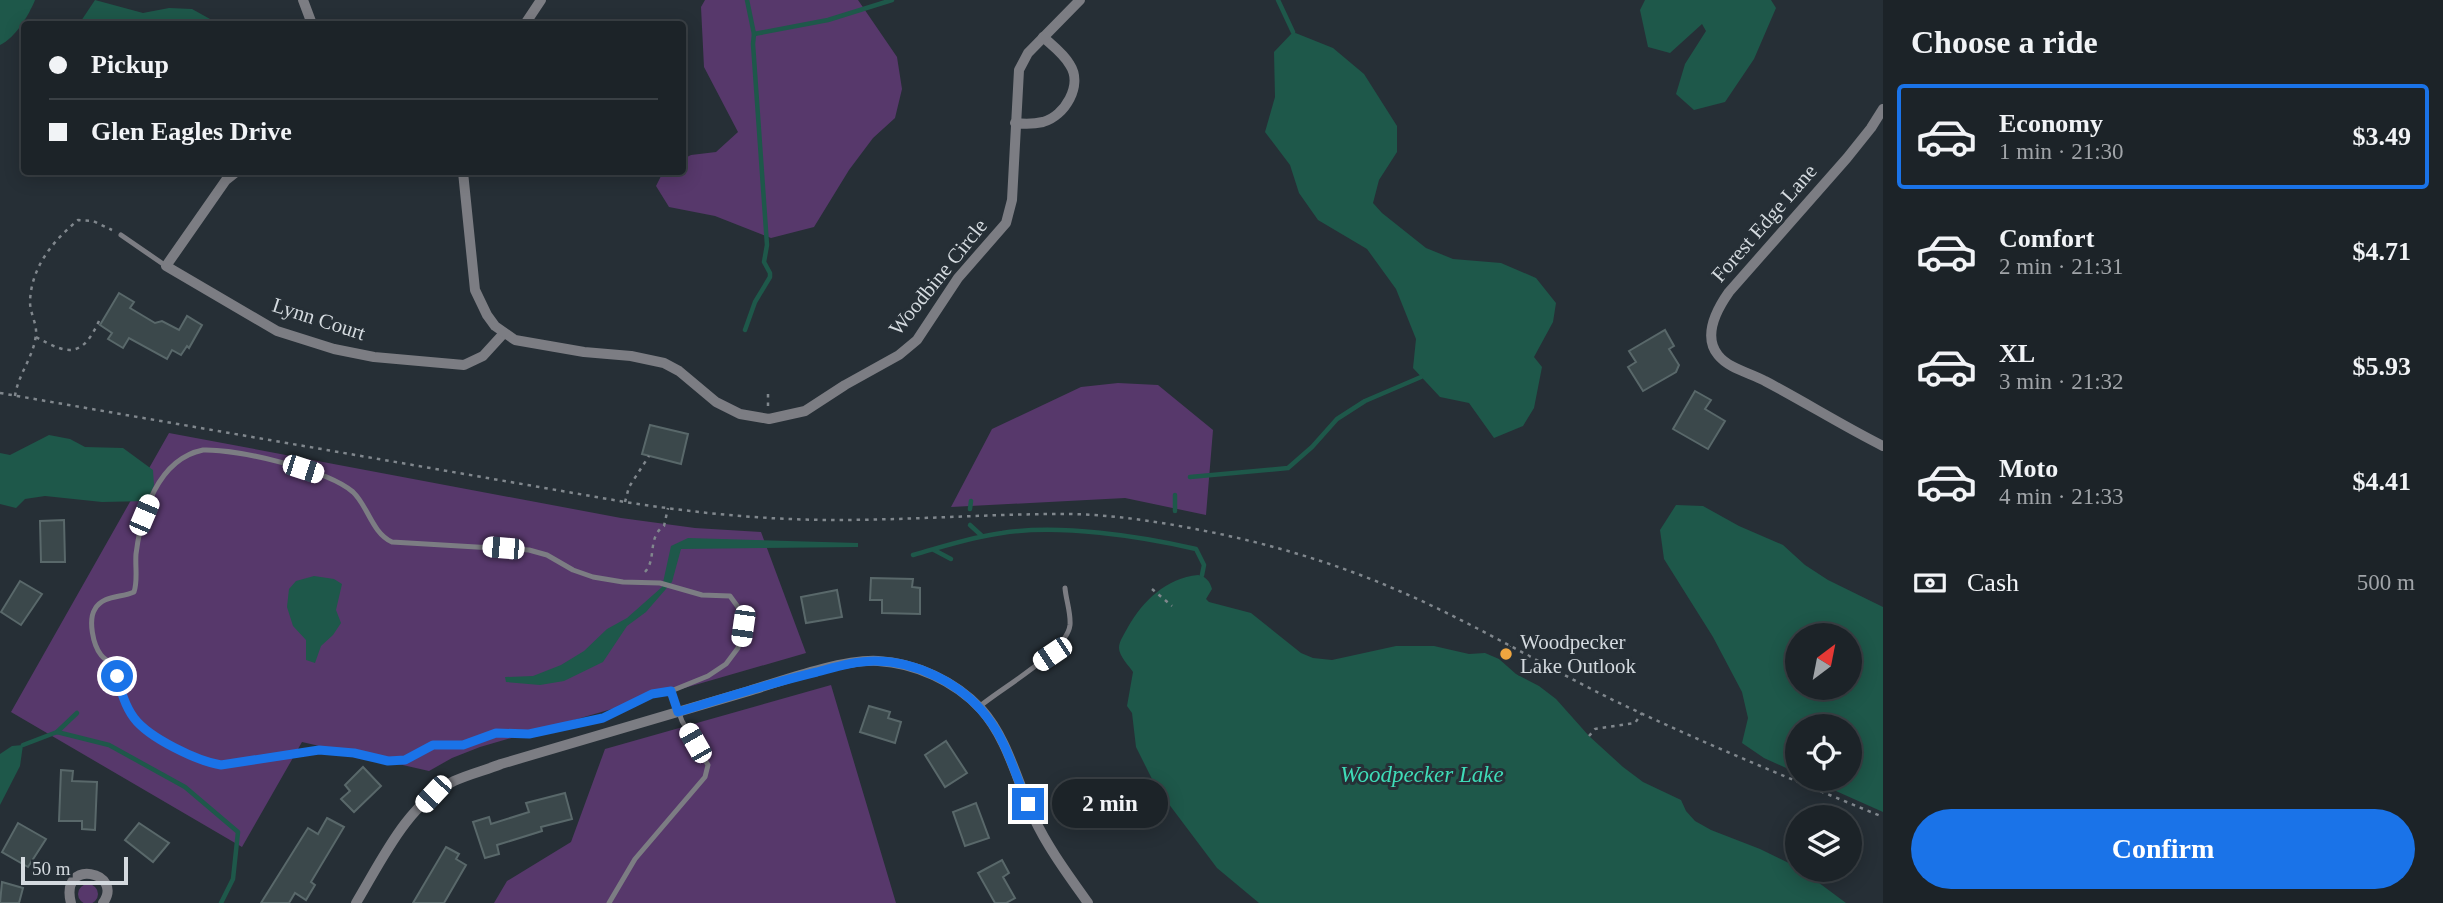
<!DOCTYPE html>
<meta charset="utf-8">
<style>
body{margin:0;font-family:"Times New Roman",serif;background:#292f34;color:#f1f3f6;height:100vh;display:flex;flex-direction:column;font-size:26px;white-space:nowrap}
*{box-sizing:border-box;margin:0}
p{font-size:23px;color:#a0a4a8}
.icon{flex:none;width:38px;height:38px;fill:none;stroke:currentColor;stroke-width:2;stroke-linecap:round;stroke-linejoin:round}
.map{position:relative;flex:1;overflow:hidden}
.side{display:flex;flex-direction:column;background:#1c2328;width:560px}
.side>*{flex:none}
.guide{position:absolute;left:21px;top:21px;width:665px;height:154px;border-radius:7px;box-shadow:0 4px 18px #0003,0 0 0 2px #3a4045;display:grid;align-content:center;height:154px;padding:0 28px;background:#1c2328}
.needle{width:46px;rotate:32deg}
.controls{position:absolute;left:1785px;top:623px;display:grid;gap:14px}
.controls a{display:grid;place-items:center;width:77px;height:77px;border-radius:50%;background:#1c2328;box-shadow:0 4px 18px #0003,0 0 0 2px #3a4045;font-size:35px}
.scale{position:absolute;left:21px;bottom:18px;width:107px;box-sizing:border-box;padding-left:7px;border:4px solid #d4dadf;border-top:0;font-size:19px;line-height:24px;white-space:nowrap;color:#d4dadf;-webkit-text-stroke:5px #262f36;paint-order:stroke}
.end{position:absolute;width:32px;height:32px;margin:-16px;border:9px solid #1a73e8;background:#fff;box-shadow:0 0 0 4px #fff}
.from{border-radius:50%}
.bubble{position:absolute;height:49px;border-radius:24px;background:#1c2328;box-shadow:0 4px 18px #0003,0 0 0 2px #3a4045;font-size:23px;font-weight:700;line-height:49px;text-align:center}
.car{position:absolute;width:21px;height:42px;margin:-21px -10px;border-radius:9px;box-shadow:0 0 5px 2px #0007;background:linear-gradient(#fff 24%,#345 0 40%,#fff 0 76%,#345 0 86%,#fff 0)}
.guide b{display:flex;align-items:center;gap:24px;height:66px;font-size:26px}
.guide b+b{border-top:2px solid #3a4045}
.guide i{width:18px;height:18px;background:#f1f3f6}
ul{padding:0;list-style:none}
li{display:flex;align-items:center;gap:21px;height:105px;margin:0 14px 10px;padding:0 14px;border:4px solid transparent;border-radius:7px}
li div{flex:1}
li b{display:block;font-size:26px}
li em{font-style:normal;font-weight:700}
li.active{border-color:#1a73e8}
li>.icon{width:63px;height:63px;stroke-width:1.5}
h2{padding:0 28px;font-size:32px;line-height:84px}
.pay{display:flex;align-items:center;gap:18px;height:77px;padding:0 28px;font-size:26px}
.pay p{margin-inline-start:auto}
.cta{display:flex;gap:14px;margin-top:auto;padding:14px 28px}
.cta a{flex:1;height:80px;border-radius:42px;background:#1a73e8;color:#fff;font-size:28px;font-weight:700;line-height:80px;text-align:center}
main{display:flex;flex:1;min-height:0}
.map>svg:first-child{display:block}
</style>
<main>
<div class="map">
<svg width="1883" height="903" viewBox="0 0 1883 903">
<rect width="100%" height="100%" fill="#262f36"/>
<g fill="#57386b">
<path d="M705 0H858L897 57 902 89 895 118 873 138 849 170 814 227 771 238 715 216 669 207 656 186 663 172H682L683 159 691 155 716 152 738 132 704 67 701 7Z"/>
<path d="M1118 383 1158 385 1213 430 1206 515 1125 498 951 507 992 429 1081 387Z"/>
<path d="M169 433 621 518 695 528 761 532 806 653 480 747 452 758 429 771 302 742 242 847 11 712Z"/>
<path d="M831 685 896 903H494L507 881 571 842 605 749Z"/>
<circle cx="88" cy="894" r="10"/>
</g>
<g fill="#1e584a" fill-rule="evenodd">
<path d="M0 0H35C29 15 15 38 0 45Z"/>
<path d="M95 0 143 13 169 8 192 9 219 24H79Z"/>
<path d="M1645 0H1771L1776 8 1754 59 1725 102 1694 110 1676 94 1685 64 1706 31 1702 24 1670 53 1648 47 1640 10Z"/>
<path d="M1293 32 1333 48 1364 74 1397 126V152L1379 180 1373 203 1382 213 1426 248 1453 259 1501 263 1536 278 1556 303 1553 322 1534 357 1542 367 1534 408 1523 426 1494 438 1469 403 1440 397 1413 368 1416 339 1396 289 1367 249 1318 220 1299 193 1290 165 1265 132 1275 97 1274 52Z"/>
<path d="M49 435 70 439 85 447 123 448 153 470 154 485 148 501 102 502 45 496 25 499 16 508 0 504V453L10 455Z"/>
<path d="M1676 505 1703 506 1739 526 1783 545 1805 565 1828 580 1883 607V812L1809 779H1850V726H1797V773L1764 758 1742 743 1748 718 1742 692 1713 637 1664 559 1660 530ZM1797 635H1850V688H1797Z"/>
<path d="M688 538 858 543V547L681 549 672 582 646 612 627 626 603 662 564 681 540 685 506 682 505 677 533 676 561 665 584 651 607 629 627 618 662 587 671 546Z"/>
<path d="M1198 575C1205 576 1210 581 1212 589L1206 599 1209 602 1251 613 1301 653 1313 658 1332 660 1396 646H1434L1469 654 1485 653 1499 659 1516 674 1539 686 1556 699 1589 736 1623 767 1643 782 1681 800 1686 811 1695 821 1711 830 1760 849 1797 867V870L1803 871 1846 903H1259L1217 868 1156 787 1136 747 1132 713 1127 706 1133 672C1129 666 1119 656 1119 648 1119 641 1125 633 1128 627 1143 601 1166 578 1198 575Z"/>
<path d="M314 576 334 579 342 584 336 610 341 623 333 635 321 646 315 663 306 660V640L293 626 287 607 289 589 296 581Z"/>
<path d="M23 745 20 766 0 805V754L12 746Z"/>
</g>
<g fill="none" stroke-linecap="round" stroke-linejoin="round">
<g stroke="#1e584a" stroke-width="4.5">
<path d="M1278 0 1293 32"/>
<path d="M754 34 828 20 892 0"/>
<path d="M745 330 755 302 770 277V273L764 262 767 245 753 44 754 34 747 0"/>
<path d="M1190 477 1288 468 1312 447 1337 419 1365 401 1421 377"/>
<path d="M1175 495V511"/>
<path d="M970 509 971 501"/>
<path d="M970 525 982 536"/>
<path d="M934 550 951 559"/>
<path d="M913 555C942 547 971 537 1002 533 1060 524 1140 536 1196 549L1204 565 1202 575"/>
<path d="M57 732 77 713"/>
<path d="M23 745 57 732 109 745 185 787 238 832 233 879 221 903"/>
</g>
</g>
<g fill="#3b484b" stroke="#59686a" stroke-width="2">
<path d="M119 293 134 302 130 308 155 323 162 321 179 330 187 316 202 325 189 348 187 346 181 355 172 350 167 359 129 338 123 348 108 339 112 333 100 325Z"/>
<path d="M1665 330 1674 346 1669 349 1679 365 1676 372 1643 391 1628 367 1636 362 1629 351Z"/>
<path d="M1695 391 1711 400 1705 409 1725 421 1708 449 1673 429Z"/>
<path d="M650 425 688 434 681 464 642 454Z"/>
<path d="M64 520 65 562H41L40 521Z"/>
<path d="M871 578 913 579 912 587 920 588V614L882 613V600H870Z"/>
<path d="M20 581 42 594 21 625 1 612Z"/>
<path d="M837 590 842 617 806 623 801 597Z"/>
<path d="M869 706 890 712 888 718 901 722 895 743 860 732Z"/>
<path d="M946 741 967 773 945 787 925 755Z"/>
<path d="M363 767 381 786 354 812 341 799 350 791 345 785Z"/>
<path d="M61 770 73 771 72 781 97 782 95 830 82 829V821H59Z"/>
<path d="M565 793 572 819 541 827 542 831 497 845 499 854 485 858 473 822 489 817 491 824 529 812 526 803Z"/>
<path d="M976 803 989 838 965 846 953 812Z"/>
<path d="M327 818 344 827 311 882 315 885 306 900 295 893 289 903H261L308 828 318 834Z"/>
<path d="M18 823 46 839 28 867 2 852Z"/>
<path d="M139 823 169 843 153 862 125 840Z"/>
<path d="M446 847 459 854 456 859 466 865 444 903H413Z"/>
<path d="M1002 860 1009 873 1003 877 1015 898 1006 903H995L978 873Z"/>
<path d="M2 882 23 888 19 903H0Z"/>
</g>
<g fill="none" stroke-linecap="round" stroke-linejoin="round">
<g stroke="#80878d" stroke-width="2.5" stroke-dasharray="3.5 5" stroke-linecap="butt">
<path d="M36 337C68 355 82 358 99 321"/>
<path d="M0 393 625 502C695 513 765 520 837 520 912 520 987 514 1062 514 1115 514 1168 523 1220 534 1280 547 1340 565 1397 590 1472 622 1542 665 1615 701 1703 743 1793 780 1883 817"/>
<path d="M15 396C18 374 34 357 36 334 37 324 30 313 30 302 31 267 53 241 78 220L93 221 112 230"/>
<path d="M768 406V393"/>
<path d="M625 502 629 487 649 456"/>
<path d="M645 572C657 559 647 537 664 526L668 508"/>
<path d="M1152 589 1172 606"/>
<path d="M1506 654 1510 646"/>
<path d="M1589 736 1595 729 1635 723 1642 713"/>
</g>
<g stroke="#7c7d83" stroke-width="5">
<path d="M121 235 166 266"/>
<path d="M203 450C237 449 328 470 353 492 368 506 372 533 392 542L529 550 547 555 573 570 593 577 623 582 660 583 702 595 730 596 738 607 743 626 738 648 726 664 708 676 671 691 652 693 603 718 529 734 496 733 463 745H433L405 759 388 761 353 753 319 750 221 765C194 761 139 733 127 707 121 694 120 678 113 666 109 661 104 659 101 655 93 645 88 620 95 609 103 595 121 598 134 592 138 581 135 566 136 554 141 514 158 459 203 450Z"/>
<path d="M979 707C1001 688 1067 652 1070 625 1071 613 1066 600 1065 588"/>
<path d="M609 903 635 859 705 777 708 765 682 721 671 691"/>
</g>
<g stroke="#7c7d83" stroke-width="10">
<path d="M303 0 312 24"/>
<path d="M525 24 541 0"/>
<path d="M1883 109 1871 128 1847 158 1729 292C1717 309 1702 335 1718 355 1729 369 1751 373 1765 381 1805 402 1843 426 1883 446"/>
<path d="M1015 123C1024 124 1034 124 1043 122 1065 116 1083 85 1070 65 1064 54 1053 46 1043 37"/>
<path d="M236 172 226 180 166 266 277 331 334 349 374 357 464 365 483 356 504 333"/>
<path d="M463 172 475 290 487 315 495 326 515 340 584 352 631 356 664 363 679 371 716 402 740 414 769 419 805 411 845 385 899 355 917 340 958 278 1006 223 1012 200 1019 70 1028 53 1080 0"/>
<path d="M71 903C59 857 125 872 103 903"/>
<path d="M356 903C382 860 407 804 454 781 469 774 486 770 501 764 584 740 666 715 749 691 784 680 843 659 878 661 915 663 955 681 981 709 1008 739 1017 782 1034 818 1048 848 1069 876 1088 903"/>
</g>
</g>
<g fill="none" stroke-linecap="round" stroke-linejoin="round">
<path stroke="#1a73e8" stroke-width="9" d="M117 676C121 691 125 706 134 718 149 738 197 761 221 765L319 750 354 753 388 761 405 760 433 745H463L496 733 529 734 603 718 652 694 671 691 678 712C724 698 770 683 817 672 836 667 855 661 875 661 916 661 962 684 987 717 1007 742 1015 775 1028 804"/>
</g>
<circle fill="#f0a63f" stroke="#262f36" stroke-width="2.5" cx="1506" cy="654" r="7"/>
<g text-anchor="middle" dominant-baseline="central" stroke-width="6" stroke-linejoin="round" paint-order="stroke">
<g font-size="21" fill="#d4dadf" stroke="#262f36">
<text transform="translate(1764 223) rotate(-49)">Forest Edge Lane</text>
<text transform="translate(938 277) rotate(-51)">Woodbine Circle</text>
<text transform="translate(319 319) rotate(18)">Lynn Court</text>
</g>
<g font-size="21" fill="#d4dadf" stroke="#262f36" text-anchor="start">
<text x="1520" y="642">Woodpecker<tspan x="1520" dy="24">Lake Outlook</tspan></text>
</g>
<g font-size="23" font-style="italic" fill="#3edbb7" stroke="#262f36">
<text x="1422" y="774">Woodpecker Lake</text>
</g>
</g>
</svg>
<div class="controls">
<a><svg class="needle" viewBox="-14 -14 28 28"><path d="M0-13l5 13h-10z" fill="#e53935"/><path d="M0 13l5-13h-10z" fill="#a0a4a8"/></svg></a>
<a><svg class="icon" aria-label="locate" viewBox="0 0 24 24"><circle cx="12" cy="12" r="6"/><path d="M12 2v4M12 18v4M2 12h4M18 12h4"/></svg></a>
<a><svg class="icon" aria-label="layers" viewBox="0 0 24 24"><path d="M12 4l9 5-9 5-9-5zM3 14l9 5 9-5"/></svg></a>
</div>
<div class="scale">50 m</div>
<i class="end from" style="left:117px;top:676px"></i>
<i class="end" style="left:1028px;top:804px"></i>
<div class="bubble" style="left:1052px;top:779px;width:116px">2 min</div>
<i class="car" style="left:303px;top:469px;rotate:108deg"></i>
<i class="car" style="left:144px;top:515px;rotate:23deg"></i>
<i class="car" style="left:503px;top:548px;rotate:275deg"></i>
<i class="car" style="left:743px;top:626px;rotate:188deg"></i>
<i class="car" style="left:1052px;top:654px;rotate:236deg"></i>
<i class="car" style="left:695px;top:743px;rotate:330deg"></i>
<i class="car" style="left:433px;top:794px;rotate:223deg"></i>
<div class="guide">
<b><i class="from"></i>Pickup</b>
<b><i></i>Glen Eagles Drive</b>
</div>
</div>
<section class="side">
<h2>Choose a ride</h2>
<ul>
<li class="active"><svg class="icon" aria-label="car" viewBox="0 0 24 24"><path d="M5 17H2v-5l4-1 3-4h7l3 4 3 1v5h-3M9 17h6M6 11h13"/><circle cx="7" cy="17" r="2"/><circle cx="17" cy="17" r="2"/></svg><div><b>Economy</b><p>1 min · 21:30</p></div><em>$3.49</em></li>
<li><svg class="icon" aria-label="car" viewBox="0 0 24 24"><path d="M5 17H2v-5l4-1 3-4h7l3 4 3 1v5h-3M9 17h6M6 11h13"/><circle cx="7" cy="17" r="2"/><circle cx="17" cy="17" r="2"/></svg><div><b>Comfort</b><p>2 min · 21:31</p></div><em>$4.71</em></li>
<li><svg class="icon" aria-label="car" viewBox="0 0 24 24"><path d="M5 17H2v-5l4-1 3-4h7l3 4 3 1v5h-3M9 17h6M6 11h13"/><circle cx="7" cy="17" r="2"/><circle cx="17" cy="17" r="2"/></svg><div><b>XL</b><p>3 min · 21:32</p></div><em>$5.93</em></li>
<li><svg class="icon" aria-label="car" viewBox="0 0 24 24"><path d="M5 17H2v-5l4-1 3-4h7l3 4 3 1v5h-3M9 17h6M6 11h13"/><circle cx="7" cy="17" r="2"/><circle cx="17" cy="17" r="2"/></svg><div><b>Moto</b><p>4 min · 21:33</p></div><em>$4.41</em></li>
</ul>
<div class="pay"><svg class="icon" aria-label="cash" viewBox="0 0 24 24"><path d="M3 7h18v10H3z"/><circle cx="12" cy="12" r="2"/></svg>Cash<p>500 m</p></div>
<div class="cta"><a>Confirm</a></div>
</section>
</main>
